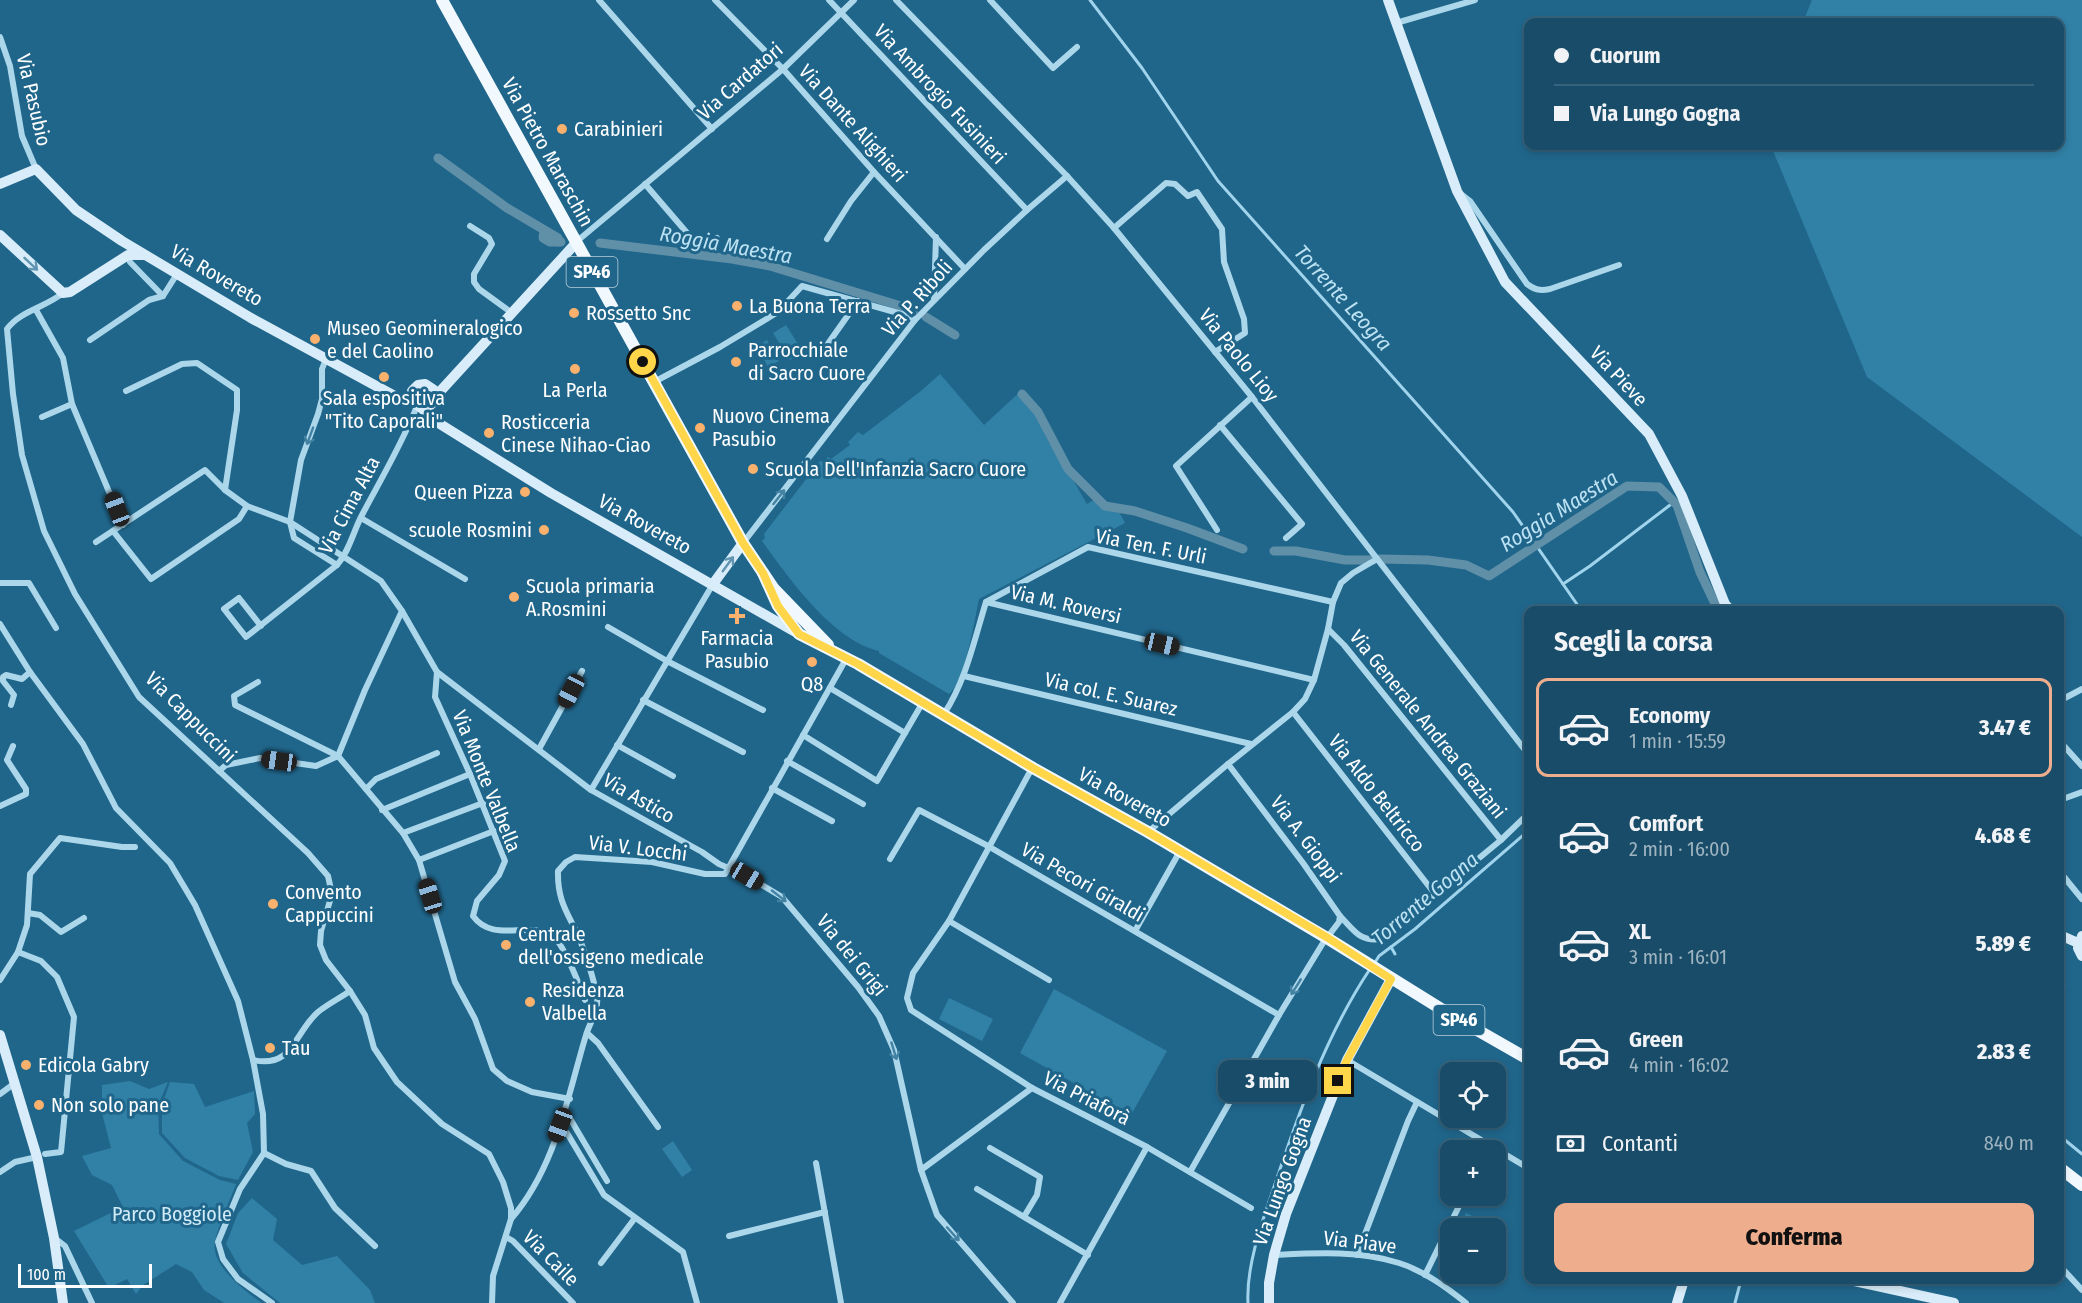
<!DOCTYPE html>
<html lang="it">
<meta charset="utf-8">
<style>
body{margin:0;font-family:"Fira Sans Condensed",sans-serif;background:#255671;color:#f1f3f6;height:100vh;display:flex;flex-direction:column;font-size:22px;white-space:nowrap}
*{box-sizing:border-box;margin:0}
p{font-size:20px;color:#9fb4c0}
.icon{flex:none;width:33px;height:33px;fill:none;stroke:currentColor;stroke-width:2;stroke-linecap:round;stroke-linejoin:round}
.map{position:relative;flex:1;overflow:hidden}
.side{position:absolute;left:1524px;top:606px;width:540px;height:678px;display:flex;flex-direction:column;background:#184c68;border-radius:12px;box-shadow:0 3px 9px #0003,0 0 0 2px #36637c}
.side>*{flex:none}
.guide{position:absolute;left:1524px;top:18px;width:540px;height:132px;border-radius:12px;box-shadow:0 3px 9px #0003,0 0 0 2px #36637c;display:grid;align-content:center;height:132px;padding:0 30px;background:#184c68}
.buttons{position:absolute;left:1440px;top:1062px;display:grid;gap:12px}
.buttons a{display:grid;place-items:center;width:66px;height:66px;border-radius:12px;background:#184c68;box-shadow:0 3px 9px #0003,0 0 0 2px #36637c;font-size:30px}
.scale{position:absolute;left:18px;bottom:15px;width:134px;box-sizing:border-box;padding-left:6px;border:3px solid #fff;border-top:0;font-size:16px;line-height:21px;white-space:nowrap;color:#fff;-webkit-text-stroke:4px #20668b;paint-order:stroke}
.end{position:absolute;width:27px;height:27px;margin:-14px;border:8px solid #ffd54a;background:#111;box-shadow:0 0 0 3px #111}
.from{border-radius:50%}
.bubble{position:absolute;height:42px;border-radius:12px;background:#184c68;box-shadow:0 3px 9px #0003,0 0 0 2px #36637c;font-size:20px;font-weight:800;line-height:42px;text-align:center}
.car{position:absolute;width:18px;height:36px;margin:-18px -9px;border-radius:8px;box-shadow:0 0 4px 2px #0007;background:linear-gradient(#222 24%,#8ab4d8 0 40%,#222 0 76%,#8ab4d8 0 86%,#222 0)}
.guide b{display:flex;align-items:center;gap:21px;height:57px;font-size:22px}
.guide b+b{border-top:2px solid #36637c}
.guide i{width:15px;height:15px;background:#f1f3f6}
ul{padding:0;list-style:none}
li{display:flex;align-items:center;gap:18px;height:99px;margin:0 12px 9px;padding:0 18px;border:3px solid transparent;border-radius:12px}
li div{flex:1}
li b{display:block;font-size:22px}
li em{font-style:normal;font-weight:800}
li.selected{border-color:#eead8d}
li>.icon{width:54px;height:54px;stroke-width:1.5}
h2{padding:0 30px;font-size:27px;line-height:72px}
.pay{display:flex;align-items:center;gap:15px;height:66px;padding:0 30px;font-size:22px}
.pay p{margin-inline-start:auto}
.primary-button{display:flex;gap:12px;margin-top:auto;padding:12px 30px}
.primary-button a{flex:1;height:69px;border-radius:12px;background:#eead8d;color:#111;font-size:24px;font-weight:800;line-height:69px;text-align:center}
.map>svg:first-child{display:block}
</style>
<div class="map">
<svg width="2082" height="1303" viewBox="0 0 2082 1303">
<rect width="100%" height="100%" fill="#20668b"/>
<g fill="#3180a6">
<path d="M1812 0H2082V537L1867 377 1771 146H2060V22H1803Z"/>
<path d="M786 325 803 352 790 360 773 333Z"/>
<path d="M767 340 779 361 768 367 757 346Z"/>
<path d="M940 374 984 425 1020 392 1039 419 1049 443 1059 456 1087 504 1095 499 1118 513 1119 512 1125 523 979 599C975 619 964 684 949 694L879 653V651C832 640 789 578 762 541L765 538 764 534 820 461 824 462 828 457 831 459 850 445 848 442 858 432 863 435 921 391Z"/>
<path d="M1054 989 1167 1051 1131 1115 1020 1053Z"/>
<path d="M949 998 993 1019 982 1041 939 1019Z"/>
<path d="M130 1081 149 1089 168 1082 158 1105 159 1134 183 1161 220 1180 236 1184C229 1203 219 1222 215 1242 210 1265 246 1292 262 1303H224L204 1290 192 1272 176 1264 143 1285 136 1294 127 1279 109 1288 74 1231 123 1207 112 1185 92 1175 82 1156 111 1148 102 1113V1085Z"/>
<path d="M170 1082 194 1084 205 1107 254 1091 255 1114 247 1123 253 1152 238 1180 219 1176 185 1158 162 1133V1105Z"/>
<path d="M673 1141 692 1170 682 1177 662 1149Z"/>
<path d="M252 1198 277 1219 273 1240 302 1265 337 1256 370 1290 375 1303H280L243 1273 226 1244 238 1213Z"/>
<path d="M1466 1213 1480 1220 1475 1228H1459Z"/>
</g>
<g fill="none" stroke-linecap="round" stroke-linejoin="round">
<g stroke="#a0d4ed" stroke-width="3">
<path d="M1090 0 1142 68 1218 181 1513 512 1581 610"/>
<path d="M1563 584 1590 566 1674 502"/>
<path d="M1391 947 1395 954"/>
<path d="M1374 964 1379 956 1415 929 1528 831"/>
<path d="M2060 1136 2082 1154"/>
<path d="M1248 1303C1246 1266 1262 1222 1274 1187 1299 1112 1326 1035 1370 969"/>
<path d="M1735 1303 1741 1280"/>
</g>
<g stroke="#608fa8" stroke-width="9">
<path d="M438 158 507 208 558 238 559 242"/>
<path d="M544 230 543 238 550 242H561"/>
<path d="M600 243 732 259 770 266 914 310"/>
<path d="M926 317 955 335"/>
<path d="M1022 394 1038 412 1068 469 1105 506 1135 511 1187 528 1243 549"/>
<path d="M1274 551H1296L1345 560H1373"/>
<path d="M1380 559 1428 560 1466 565 1489 576 1627 486 1659 487 1677 505 1700 572 1718 610"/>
</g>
<g stroke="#acd7eb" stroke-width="6">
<path d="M599 0 712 129"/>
<path d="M715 0 783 69 874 172 965 269"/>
<path d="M829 0 1027 210"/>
<path d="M896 0 1067 176 1114 228 1252 397 1528 754"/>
<path d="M990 0 1053 68 1077 47"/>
<path d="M1396 23 1475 0"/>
<path d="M0 37 10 66 22 136 36 169"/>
<path d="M645 184 700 248 717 238"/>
<path d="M1461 194 1470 201 1527 284C1535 290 1540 291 1550 289L1619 265"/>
<path d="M470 226 489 238 492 244 474 274V282L479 289 512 313"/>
<path d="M1114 228 1166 183 1175 184 1188 196 1197 192 1222 229 1224 262 1244 319 1245 333 1215 352"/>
<path d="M827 239 851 201 874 172"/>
<path d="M576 242 783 69 854 0"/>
<path d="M128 255 130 262 163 296"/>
<path d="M63 293C46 307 20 311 7 329L13 394 22 455 44 531 75 594 139 697 308 853 328 876 332 894 321 931 320 945 326 960 350 991 365 1015 374 1048 397 1082 442 1124 489 1154 503 1182 511 1208V1219L493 1276 492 1303"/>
<path d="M934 300 936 237"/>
<path d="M36 310 63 358 72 404 42 417"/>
<path d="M90 340 149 300 163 296 177 274"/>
<path d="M820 355 858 301"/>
<path d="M326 359 322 369V399L318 414 301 460 290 522 294 538 337 565"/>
<path d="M654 382 720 347 778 312 802 286 909 316 915 320"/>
<path d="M126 391 182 364 197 363 237 390V410L225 490"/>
<path d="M72 404 123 525"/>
<path d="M1220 425 1302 524 1286 538"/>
<path d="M361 518 465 579"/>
<path d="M1217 530 1176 466 1252 397"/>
<path d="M113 531 151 579 239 519 247 506"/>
<path d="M96 542 205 470 225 490 247 506 290 522 381 581 402 611 365 690 338 756 316 766 260 758 226 765 219 771"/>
<path d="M743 543 915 320 984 250 1027 210 1067 176"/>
<path d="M0 583H29L56 628"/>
<path d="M986 602 1314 680"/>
<path d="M402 611 437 672 591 790 702 852 719 864 747 876 782 897 858 987 879 1016 894 1050 921 1170 937 1215 1013 1303"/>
<path d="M0 624 30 672 83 744 116 808 170 863 195 905 238 1001 253 1060 263 1114 264 1153 286 1164 311 1171 335 1208 375 1246"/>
<path d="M261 626 239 598 224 609 246 637 337 565C349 552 353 532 362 515 381 479 402 444 417 406"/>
<path d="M608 627 667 661 763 710"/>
<path d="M1328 629 1344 645 1501 840"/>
<path d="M437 672 435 697 470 774 505 861 499 875 477 901 473 916C494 945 532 918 555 938 565 948 580 986 585 1000"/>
<path d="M964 676 1251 744"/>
<path d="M258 682 234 696 235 705 338 756 403 833 419 860 455 982 475 1019 493 1069 507 1081 532 1092 570 1099"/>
<path d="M830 688 905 733"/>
<path d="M2063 699 2082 689"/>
<path d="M643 700 743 752"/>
<path d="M11 705 14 695 3 681V677L6 675 22 679 30 672"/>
<path d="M1293 712 1435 894"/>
<path d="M944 714C966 680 974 641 986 602L1088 547 1333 602"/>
<path d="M803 735 877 781 923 702"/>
<path d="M617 745 673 776"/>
<path d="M2064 746 2082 766"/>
<path d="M539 749 582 671"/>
<path d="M787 761 863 804"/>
<path d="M1032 768 949 921 913 973 907 998 911 1010 1032 1088 1147 1147 1251 1208"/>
<path d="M772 788 832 821"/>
<path d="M366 789 376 779 437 753"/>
<path d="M591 790 713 584"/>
<path d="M2060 800 2082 792"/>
<path d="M0 806 26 794V789L7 760 13 746"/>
<path d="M382 810 470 774"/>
<path d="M1148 832 1228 764 1293 712 1305 699 1314 680 1328 629 1333 602 1341 583 1353 573 1377 559"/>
<path d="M403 833 483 803"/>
<path d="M890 859 919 810 988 846 1279 1015"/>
<path d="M419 860 494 831"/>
<path d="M2060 872 2082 899"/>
<path d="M28 913 40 915 61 932 84 918"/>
<path d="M1340 916C1354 930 1359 942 1381 939L1501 840 1528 814"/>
<path d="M949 921 1049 980"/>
<path d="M1135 931 1180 851"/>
<path d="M18 952 41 961 57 977 74 1017 61 1152 45 1154"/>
<path d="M0 980 18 952 27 925 30 874 60 838 122 847H135"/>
<path d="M2060 982 2063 985"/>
<path d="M587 1033 598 1043 658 1127"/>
<path d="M253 1060C293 1069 294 1033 318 1012 328 1004 340 998 350 991"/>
<path d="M1347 1060 1528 1168"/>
<path d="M0 1094 15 1083"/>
<path d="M565 1110 607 1181"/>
<path d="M560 1125 567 1133 604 1195 683 1252 697 1303"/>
<path d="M990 1148 1040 1177 1037 1195 1025 1215"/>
<path d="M264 1153 240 1189 218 1242 223 1259 238 1279 272 1303"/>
<path d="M816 1163 841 1303"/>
<path d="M921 1170 1032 1088"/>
<path d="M0 1172 15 1162 37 1157"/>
<path d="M1190 1172 1279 1015 1323 943 1339 922 1340 916 1303 863 1228 764"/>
<path d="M977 1189 1088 1255"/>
<path d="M511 1219C556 1167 567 1098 586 1035 590 1022 599 1010 597 996 594 980 588 962 583 948 572 917 557 906 558 871L566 862 575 857 652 862 705 874H725L846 659"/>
<path d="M729 1236 825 1212"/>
<path d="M506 1237 513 1241 573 1303"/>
<path d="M56 1239 65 1246 92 1303"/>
<path d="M1274 1255C1314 1253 1359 1250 1399 1263 1424 1271 1446 1287 1466 1303"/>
<path d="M1357 1255 1408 1121 1417 1102"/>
<path d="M601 1263 635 1218"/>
<path d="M2060 1266 2082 1290"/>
<path d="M1425 1275 1464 1196"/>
<path d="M1060 1303 1147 1147"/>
</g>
<g stroke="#d8edf9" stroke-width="10">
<path d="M1388 0 1457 191 1505 282 1649 434 1682 496 1725 604 1730 610"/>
<path d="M0 184 36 169 76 210 122 241 251 318 402 400 413 402 420 407C431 409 437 401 434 390L425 384 418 385 412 391 413 402"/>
<path d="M0 235 63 293 70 292 128 255H143"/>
<path d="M435 397 576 243"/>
<path d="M420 407 440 424 551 493 797 633"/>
<path d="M713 584 743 543"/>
<path d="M2060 935 2078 943"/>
<path d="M2082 936 2078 948 2082 956"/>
<path d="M0 1035 37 1157 54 1238 63 1303"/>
<path d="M1850 1280 1954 1303"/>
<path d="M1269 1303V1283L1274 1255 1286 1214 1347 1060 1391 979"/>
<path d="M1677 1303 1684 1280"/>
</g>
<g stroke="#f1f9fe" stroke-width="12">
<path d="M442 0 743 543 774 589 828 645"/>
<path d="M763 573 778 606 799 634 858 664 1033 768 1148 832 1327 938 1451 1015 1528 1059"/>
<path d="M2060 1168 2082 1185"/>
</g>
</g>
<defs><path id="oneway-shaft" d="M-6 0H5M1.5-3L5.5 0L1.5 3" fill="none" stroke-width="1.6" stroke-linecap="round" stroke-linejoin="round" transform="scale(1.5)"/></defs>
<g stroke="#6095b2">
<use href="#oneway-shaft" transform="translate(31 264) rotate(43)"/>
<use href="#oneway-shaft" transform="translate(728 564) rotate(-54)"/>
</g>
<g stroke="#4382a3">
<use href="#oneway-shaft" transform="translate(310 436) rotate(110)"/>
<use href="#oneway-shaft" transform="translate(779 497) rotate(-52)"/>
<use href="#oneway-shaft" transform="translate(779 896) rotate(38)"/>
<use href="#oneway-shaft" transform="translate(1296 987) rotate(122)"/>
<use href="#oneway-shaft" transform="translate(894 1051) rotate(73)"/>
<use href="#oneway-shaft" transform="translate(953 1234) rotate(48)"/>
</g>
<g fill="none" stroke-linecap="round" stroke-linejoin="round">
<path stroke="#ffd54a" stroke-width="8" d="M643 362 743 543 763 573 778 606 799 634 858 664 1033 768 1148 832 1328 938 1391 979 1347 1060 1338 1081"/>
</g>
<g fill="#f9b16d" stroke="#20668b" stroke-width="2">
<circle cx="562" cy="129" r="6"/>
<circle cx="737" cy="306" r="6"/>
<circle cx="574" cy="313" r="6"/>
<circle cx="315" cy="339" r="6"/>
<circle cx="736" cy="362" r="6"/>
<circle cx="575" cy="369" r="6"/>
<circle cx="384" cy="377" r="6"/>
<circle cx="700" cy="428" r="6"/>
<circle cx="489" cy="433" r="6"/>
<circle cx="753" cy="469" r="6"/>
<circle cx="525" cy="492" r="6"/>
<circle cx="544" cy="530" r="6"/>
<circle cx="514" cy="597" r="6"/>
<path d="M734 607h6v6h6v6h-6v6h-6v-6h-6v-6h6z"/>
<circle cx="812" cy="662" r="6"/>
<circle cx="273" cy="904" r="6"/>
<circle cx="506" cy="945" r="6"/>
<circle cx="530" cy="1002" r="6"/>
<circle cx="270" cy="1048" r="6"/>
<circle cx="26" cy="1065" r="6"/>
<circle cx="39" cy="1105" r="6"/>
</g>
<g text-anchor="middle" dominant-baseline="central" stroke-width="6" stroke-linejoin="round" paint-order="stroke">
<g fill="#20668b" stroke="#bcd1dc" stroke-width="1.5">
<rect x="566.5" y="257" width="51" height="30" rx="4.5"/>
<rect x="1433.5" y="1005" width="51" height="30" rx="4.5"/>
</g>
<g font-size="18" font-weight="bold" fill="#fff">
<text x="592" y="272">SP46</text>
<text x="1459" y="1020">SP46</text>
</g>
<g font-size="20" fill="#fff" stroke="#20668b">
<text transform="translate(740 81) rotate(-41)">Via Cardatori</text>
<text transform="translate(940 94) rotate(47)">Via Ambrogio Fusinieri</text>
<text transform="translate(34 100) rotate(77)">Via Pasubio</text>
<text transform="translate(853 123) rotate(48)">Via Dante Alighieri</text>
<text transform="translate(548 152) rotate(61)">Via Pietro Maraschin</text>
<text transform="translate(217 275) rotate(30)">Via Rovereto</text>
<text transform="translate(917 298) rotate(-48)">Via P. Riboli</text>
<text transform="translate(1239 355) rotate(51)">Via Paolo Lioy</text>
<text transform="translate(1619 376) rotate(47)">Via Pieve</text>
<text transform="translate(349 505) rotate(-62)">Via Cima Alta</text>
<text transform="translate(645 524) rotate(29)">Via Rovereto</text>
<text transform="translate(1151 546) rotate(11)">Via Ten. F. Urli</text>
<text transform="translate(1066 604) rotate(13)">Via M. Roversi</text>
<text transform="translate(1111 694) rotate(13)">Via col. E. Suarez</text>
<text transform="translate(191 717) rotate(45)">Via Cappuccini</text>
<text transform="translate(1428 724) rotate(51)">Via Generale Andrea Graziani</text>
<text transform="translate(487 781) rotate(68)">Via Monte Valbella</text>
<text transform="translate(1377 793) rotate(52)">Via Aldo Beltricco</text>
<text transform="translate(1125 797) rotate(29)">Via Rovereto</text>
<text transform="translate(639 798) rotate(30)">Via Astico</text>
<text transform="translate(1306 839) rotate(53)">Via A. Gioppi</text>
<text transform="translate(638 848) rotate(7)">Via V. Locchi</text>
<text transform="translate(1083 882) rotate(30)">Via Pecori Giraldi</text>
<text transform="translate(852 955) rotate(51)">Via dei Grigi</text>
<text transform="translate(1087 1098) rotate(27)">Via Priaforà</text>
<text transform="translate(1282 1181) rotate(-70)">Via Lungo Gogna</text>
<text transform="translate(1360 1242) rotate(7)">Via Piave</text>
<text transform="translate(551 1258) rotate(45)">Via Caile</text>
</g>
<g font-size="20" fill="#fff" stroke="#20668b" text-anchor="start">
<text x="574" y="129">Carabinieri</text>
<text x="749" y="306">La Buona Terra</text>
<text x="586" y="313">Rossetto Snc</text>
<text x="327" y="328">Museo Geomineralogico<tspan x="327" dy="23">e del Caolino</tspan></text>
<text x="748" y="350">Parrocchiale<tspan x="748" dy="23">di Sacro Cuore</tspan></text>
<text x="575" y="390" text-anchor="middle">La Perla</text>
<text x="384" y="398" text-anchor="middle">Sala espositiva<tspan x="384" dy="23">"Tito Caporali"</tspan></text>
<text x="712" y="416">Nuovo Cinema<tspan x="712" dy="23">Pasubio</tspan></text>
<text x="501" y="422">Rosticceria<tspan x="501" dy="23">Cinese Nihao-Ciao</tspan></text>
<text x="765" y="469">Scuola Dell'Infanzia Sacro Cuore</text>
<text x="513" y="492" text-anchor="end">Queen Pizza</text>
<text x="532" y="530" text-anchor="end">scuole Rosmini</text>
<text x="526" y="586">Scuola primaria<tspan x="526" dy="23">A.Rosmini</tspan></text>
<text x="737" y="638" text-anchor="middle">Farmacia<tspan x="737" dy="23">Pasubio</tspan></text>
<text x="812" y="684" text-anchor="middle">Q8</text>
<text x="285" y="892">Convento<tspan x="285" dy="23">Cappuccini</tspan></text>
<text x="518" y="934">Centrale<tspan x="518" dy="23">dell'ossigeno medicale</tspan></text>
<text x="542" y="990">Residenza<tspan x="542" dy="23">Valbella</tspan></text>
<text x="282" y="1048">Tau</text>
<text x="38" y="1065">Edicola Gabry</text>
<text x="51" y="1105">Non solo pane</text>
</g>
<g font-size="20" fill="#d1ecf8" stroke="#20668b">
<text x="172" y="1214">Parco Boggiole</text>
</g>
<g font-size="21" font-style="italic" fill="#bce2f3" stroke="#20668b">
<text transform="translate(726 245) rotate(10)">Roggia Maestra</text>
<text transform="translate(1343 298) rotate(48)">Torrente Leogra</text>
<text transform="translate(1559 511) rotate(-32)">Roggia Maestra</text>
<text transform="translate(1425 899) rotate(-40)">Torrente Gogna</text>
</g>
</g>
</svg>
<div class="buttons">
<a><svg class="icon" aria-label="locate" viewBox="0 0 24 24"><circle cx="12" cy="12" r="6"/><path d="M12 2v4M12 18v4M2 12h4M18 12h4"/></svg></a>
<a>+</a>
<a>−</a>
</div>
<div class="scale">100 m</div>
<i class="end from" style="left:643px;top:362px"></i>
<i class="end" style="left:1338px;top:1081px"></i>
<div class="bubble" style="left:1218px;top:1060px;width:99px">3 min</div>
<i class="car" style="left:117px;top:509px;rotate:339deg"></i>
<i class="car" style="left:1162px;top:644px;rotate:103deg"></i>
<i class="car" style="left:571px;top:691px;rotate:208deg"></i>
<i class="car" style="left:279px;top:761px;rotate:278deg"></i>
<i class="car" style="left:747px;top:876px;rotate:121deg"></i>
<i class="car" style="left:430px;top:896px;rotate:343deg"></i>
<i class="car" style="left:560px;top:1125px;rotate:200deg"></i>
<div class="guide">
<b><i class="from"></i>Cuorum</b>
<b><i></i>Via Lungo Gogna</b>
</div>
<section class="side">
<h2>Scegli la corsa</h2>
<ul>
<li class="selected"><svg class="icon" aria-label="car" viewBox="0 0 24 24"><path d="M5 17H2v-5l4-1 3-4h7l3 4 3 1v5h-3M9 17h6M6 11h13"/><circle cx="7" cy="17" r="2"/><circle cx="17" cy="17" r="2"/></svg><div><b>Economy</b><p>1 min · 15:59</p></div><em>3.47 €</em></li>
<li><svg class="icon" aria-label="car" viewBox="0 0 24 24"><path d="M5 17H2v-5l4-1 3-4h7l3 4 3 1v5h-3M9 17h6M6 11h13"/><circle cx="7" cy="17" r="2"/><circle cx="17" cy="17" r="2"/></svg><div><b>Comfort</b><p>2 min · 16:00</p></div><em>4.68 €</em></li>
<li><svg class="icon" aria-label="car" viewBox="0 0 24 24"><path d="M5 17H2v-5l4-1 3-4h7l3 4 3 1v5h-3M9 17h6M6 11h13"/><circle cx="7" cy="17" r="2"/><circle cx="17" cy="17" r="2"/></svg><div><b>XL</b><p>3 min · 16:01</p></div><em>5.89 €</em></li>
<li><svg class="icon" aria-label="car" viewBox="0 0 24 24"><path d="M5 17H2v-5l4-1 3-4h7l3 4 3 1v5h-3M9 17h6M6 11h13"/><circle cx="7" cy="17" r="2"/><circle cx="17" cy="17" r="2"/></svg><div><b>Green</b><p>4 min · 16:02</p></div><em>2.83 €</em></li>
</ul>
<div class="pay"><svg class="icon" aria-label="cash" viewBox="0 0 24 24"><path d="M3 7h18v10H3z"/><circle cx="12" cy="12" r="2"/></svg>Contanti<p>840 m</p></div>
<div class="primary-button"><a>Conferma</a></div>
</section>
</div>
